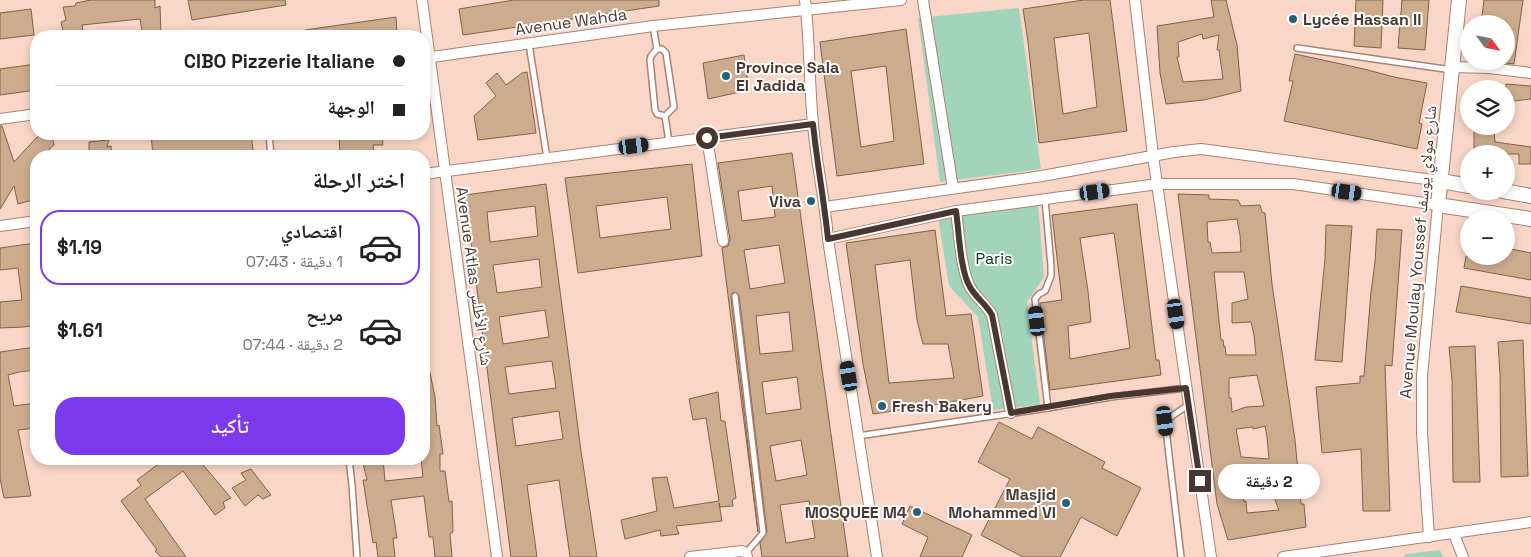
<!DOCTYPE html>
<html lang="ar">
<meta charset="utf-8">
<style>
body{margin:0;font-family:"Space Grotesk","Noto Naskh Arabic",sans-serif;background:#f2f2f2;color:#222;direction:rtl;height:100vh;display:flex;flex-direction:column;font-size:19px;white-space:nowrap}
*{box-sizing:border-box;margin:0}
p{font-size:16px;color:#767676}
.icon{flex:none;width:28px;height:28px;fill:none;stroke:currentColor;stroke-width:2;stroke-linecap:round;stroke-linejoin:round}
.map{position:relative;flex:1;overflow:hidden;direction:ltr}
.panel{position:absolute;left:30px;top:150px;width:400px;height:315px;display:flex;flex-direction:column;background:#fff;border-radius:20px;box-shadow:0 2px 8px #0003;direction:rtl}
.panel>*{flex:none}
.banner{position:absolute;left:30px;top:30px;width:400px;height:110px;border-radius:20px;box-shadow:0 2px 8px #0003;direction:rtl;display:grid;align-content:center;height:110px;padding:0 25px;background:#fff}
.needle{width:32px;rotate:122deg}
.buttons{position:absolute;left:1460px;top:15px;display:grid;gap:10px}
.buttons a{display:grid;place-items:center;width:55px;height:55px;border-radius:50%;background:#fff;box-shadow:0 2px 8px #0003;font-size:25px}
.end{position:absolute;width:22px;height:22px;margin:-11px;border:6px solid #483730;background:#fff;box-shadow:0 0 0 2px #fff}
.from{border-radius:50%}
.bubble{position:absolute;height:35px;border-radius:18px;background:#fff;box-shadow:0 2px 8px #0003;font-size:16px;font-weight:600;line-height:35px;text-align:center;direction:rtl}
.car{position:absolute;width:15px;height:30px;margin:-15px -8px;border-radius:6px;box-shadow:0 0 4px 1px #0007;background:linear-gradient(#222 24%,#8ab4d8 0 40%,#222 0 76%,#8ab4d8 0 86%,#222 0)}
.banner b{display:flex;align-items:center;gap:18px;height:48px;font-size:19px}
.banner b+b{border-top:1px solid #e0e0e0}
.banner i{width:12px;height:12px;background:#222}
ul{padding:0;list-style:none}
li{display:flex;align-items:center;gap:15px;height:75px;margin:0 10px 8px;padding:0 15px;border:2px solid transparent;border-radius:20px}
li div{flex:1}
li b{display:block;font-size:19px}
li em{font-style:normal;font-weight:600}
li.current{border-color:#7c3aed}
li>.icon{width:45px;height:45px;stroke-width:1.5}
h2{padding:0 25px;font-size:22px;line-height:60px}
.action{display:flex;gap:10px;margin-top:auto;padding:10px 25px}
.action a{flex:1;height:58px;border-radius:20px;background:#7c3aed;color:#fff;font-size:20px;font-weight:600;line-height:58px;text-align:center}
.map>svg:first-child{display:block}
</style>
<div class="map">
<svg width="1531" height="557" viewBox="0 0 1531 557">
<rect width="100%" height="100%" fill="#f9d6c7"/>
<g fill="#a2d4bc">
<path d="M1019 8 1041 169 940 182 918 18Z"/>
<path d="M1038 203 1044 277 1027 302 1040 405 993 410 978 317 949 286 938 217Z"/>
<path d="M1440 550 1443 557H1403L1406 554Z"/>
</g>
<g fill="#cdac8e" stroke="#806247" fill-rule="evenodd">
<path d="M91 0H155V8L160 6 161 36H143L140 19 82 25 84 36H64L61 22 66 20 63 7 75 6 76 3Z"/>
<path d="M188 0H285L286 5 192 20Z"/>
<path d="M514 0H659V6L463 35 459 9Z"/>
<path d="M1084 0H1110L1127 131 1039 143 1028 42 1023 9ZM1089 33 1097 107 1063 114 1054 38Z"/>
<path d="M1211 0H1226L1237 45 1241 91 1204 100 1166 104 1160 73 1157 26 1214 17ZM1202 34 1203 39 1219 35 1217 50H1219L1223 79 1183 82 1177 57H1179L1178 42Z"/>
<path d="M1356 0H1383L1381 48 1354 46Z"/>
<path d="M1402 0H1429L1425 50 1398 48Z"/>
<path d="M1484 0H1523L1514 64 1506 63V24H1481Z"/>
<path d="M31 9 34 35 0 39V13Z"/>
<path d="M396 17 397 36H305V30Z"/>
<path d="M906 29 924 164 837 176 820 42ZM886 66 894 141 861 147 851 71Z"/>
<path d="M1295 54 1364 69 1394 77 1427 83 1419 123 1422 124 1417 149 1284 121 1293 81H1289Z"/>
<path d="M744 55 749 90 708 99 703 63Z"/>
<path d="M36 64V90L0 95V69Z"/>
<path d="M527 72 536 133 478 140 474 116 496 96 486 83 497 73 506 85 522 73Z"/>
<path d="M1506 84 1531 86V99L1506 102Z"/>
<path d="M0 126H2L14 162 36 138 43 134H46L47 139 52 136 54 145 49 149 51 156H36V168L33 175 36 176V199L18 204 14 186 0 209Z"/>
<path d="M1474 130H1494L1495 142 1531 147V164H1519V154H1474Z"/>
<path d="M151 134H251L254 156H153Z"/>
<path d="M339 134H382L383 145H373L374 155 340 156Z"/>
<path d="M109 140 107 147 111 146 112 156H84V153L89 152V142Z"/>
<path d="M792 153 848 557H762L760 543 767 532 739 295 735 292 732 293 731 297 758 532 722 248 728 246 730 240 718 163ZM772 186 775 217 742 221 738 191ZM779 245 785 283 750 289 744 250ZM789 312 793 351 760 354 756 316ZM797 377 801 409 766 414 762 382ZM801 440 807 475 776 481 770 446ZM809 501 815 538 786 543 780 505Z"/>
<path d="M692 164 702 256 578 273 565 178ZM667 197 671 229 600 238 596 206Z"/>
<path d="M546 184 581 451 597 557H570L559 480 527 485 537 557H511L465 195ZM535 206 538 236 490 242 487 212ZM539 259 542 287 497 293 493 265ZM545 310 549 337 503 344 499 317ZM552 361 556 388 509 394 505 367ZM559 411 563 439 516 446 512 418Z"/>
<path d="M1178 194 1209 195V199L1238 200 1241 206 1260 205 1262 212 1265 213 1272 284 1295 440 1301 504H1304L1306 527 1228 540 1217 504ZM1237 219 1240 235 1241 252 1212 253 1210 242H1208L1207 222ZM1214 272H1244L1248 299 1232 303V323L1251 322 1254 335 1256 355H1226L1225 346 1224 347 1223 340H1221ZM1257 375 1264 406 1246 407 1232 412 1231 398H1229V378ZM1265 426 1267 437 1269 459 1241 457 1236 429 1253 427V429ZM1272 478 1275 500 1279 510 1247 513 1246 501 1244 502 1242 485 1259 480Z"/>
<path d="M1137 204 1156 360H1159L1161 375 1050 390 1040 303 1062 300 1052 215ZM1114 233 1130 348 1070 359 1068 326 1091 322 1088 291 1080 238Z"/>
<path d="M1326 225 1352 226 1342 362 1315 360 1325 259Z"/>
<path d="M1377 229 1402 230 1392 366 1385 365 1390 511H1363L1361 449 1322 453 1316 387 1360 383V376H1364L1371 292 1375 262Z"/>
<path d="M935 230 946 316 971 314 983 396 945 403 873 414 863 364 846 243ZM910 260 917 320 923 344H948L954 378 889 383 875 265Z"/>
<path d="M36 243V325L24 327 0 328V302L22 300 18 268 0 270V248Z"/>
<path d="M1506 248 1531 253V280L1464 268 1466 256H1506Z"/>
<path d="M1461 286 1531 298V324L1456 312Z"/>
<path d="M1523 340 1528 476 1501 477 1500 375 1498 342Z"/>
<path d="M1475 346 1480 482H1453L1452 380 1449 347Z"/>
<path d="M36 347V370L19 372 8 375 14 406 36 403V428L18 430 31 496 4 498 0 478V352Z"/>
<path d="M424 363H428L435 397 437 426 439 425 443 454H440V471H445L449 502 452 501 453 532 450 534 452 557H435L433 537H429L424 496 391 500 397 538H393L395 557H378L376 542 373 543 363 480H367L362 459H383L385 481 423 477 421 459H424Z"/>
<path d="M718 392 721 421H725L736 498 732 500 733 506 720 507 719 503 722 521 676 526 679 534 661 536 660 530 625 539 621 520 657 511 652 478 667 477 674 508 719 501 706 418 693 420 689 399Z"/>
<path d="M999 422 1032 439 1038 427 1105 462 1102 468 1141 488 1117 536 1081 517 1060 557H1023L981 535 1010 479 978 462Z"/>
<path d="M165 459H185L188 464 194 459H198L231 498 223 502 225 508 215 515 183 471 145 499 186 557H161L155 551 157 550 121 501 141 485 137 480Z"/>
<path d="M251 469 271 495 263 499 258 495 245 506 232 488 246 480 241 473Z"/>
<path d="M910 506 972 535 962 557H920L928 537 902 524Z"/>
</g>
<g fill="none" stroke-linecap="round" stroke-linejoin="round">
<g stroke="#aa8271" stroke-width="8">
<g id="lane">
<path d="M653 26 657 49"/>
<path d="M529 44 547 158"/>
<path d="M1297 48 1445 69 1452 67"/>
<path d="M657 49H662L666 53 674 107 665 116 657 114 655 110 650 60 651 56Z"/>
<path d="M665 116 669 142"/>
<path d="M269 134 271 156"/>
<path d="M1045 199 1051 266V276L1045 291 1039 294 1035 299 1048 408 1111 397 1186 388"/>
<path d="M735 296 763 533 746 553"/>
<path d="M858 436 1048 408"/>
<path d="M349 459 352 485 357 557"/>
<path d="M1181 557 1165 421 1188 405"/>
</g>
</g>
<g stroke="#aa8271" stroke-width="12">
<g id="street">
<path d="M422 0 497 557"/>
<path d="M805 0C810 41 809 83 813 124 816 162 825 200 828 239L877 557"/>
<path d="M923 0 953 188"/>
<path d="M1135 0 1153 156 1211 557"/>
<path d="M425 58 653 26 901 0"/>
<path d="M1453 67 1489 68 1531 73"/>
<path d="M0 119 36 114"/>
<path d="M707 137 723 241"/>
<path d="M424 174 813 124"/>
<path d="M825 207 1042 176 1174 152 1201 149 1441 181"/>
<path d="M956 211C959 232 961 270 970 287 976 298 986 304 992 315L1011 413"/>
<path d="M0 226 36 221"/>
<path d="M828 239 956 211 1158 184H1293L1438 205 1422 376V433L1429 537"/>
<path d="M1454 534 1463 557"/>
<path d="M690 557 742 551 746 553 747 557"/>
<path d="M1283 557 1531 522"/>
</g>
</g>
<g stroke="#aa8271" stroke-width="16">
<g id="secondary">
<path d="M1459 0 1438 205 1531 219"/>
<path d="M1441 181 1469 186"/>
<path d="M1503 191 1531 196"/>
</g>
</g>
<use href="#lane" stroke="#fff" stroke-width="5"/>
<use href="#street" stroke="#fff" stroke-width="10"/>
<use href="#secondary" stroke="#fff" stroke-width="14"/>
</g>
<g fill="none" stroke-linecap="round" stroke-linejoin="round">
<path stroke="#483730" stroke-width="6" d="M707 138 813 124C817 163 824 200 828 239L956 211C959 231 960 271 970 287 976 298 986 304 992 315L1011 413 1111 396 1186 388 1200 481"/>
</g>
<g fill="#226277" stroke="#fff" stroke-width="2">
<circle cx="1293" cy="19" r="5"/>
<circle cx="726" cy="76" r="5"/>
<circle cx="811" cy="201" r="5"/>
<circle cx="882" cy="406" r="5"/>
<circle cx="1066" cy="503" r="5"/>
<circle cx="917" cy="512" r="5"/>
</g>
<g text-anchor="middle" dominant-baseline="central" stroke-width="4" stroke-linejoin="round" paint-order="stroke">
<g font-size="16" font-weight="bold" fill="#483730" stroke="#fff" text-anchor="start">
<text x="1303" y="19">Lycée Hassan II</text>
<text x="736" y="67">Province Sala<tspan x="736" dy="18">El Jadida</tspan></text>
<text x="801" y="201" text-anchor="end">Viva</text>
<text x="892" y="406">Fresh Bakery</text>
<text x="1056" y="494" text-anchor="end">Masjid<tspan x="1056" dy="18">Mohammed VI</tspan></text>
<text x="907" y="512" text-anchor="end">MOSQUEE M4</text>
</g>
<g font-size="16" fill="#483730" stroke="#fff">
<text transform="translate(571 22) rotate(-8)">Avenue Wahda</text>
<text transform="translate(1418 252) rotate(-85)">Avenue Moulay Youssef شارع مولاي يوسف</text>
<text transform="translate(474 276) rotate(82)">Avenue Atlas شارع الأطلس</text>
</g>
<g font-size="16" fill="#093122" stroke="#fff">
<text x="994" y="258">Paris</text>
</g>
</g>
</svg>
<div class="buttons">
<a><svg class="needle" viewBox="-14 -14 28 28"><path d="M0-13l5 13h-10z" fill="#e53935"/><path d="M0 13l5-13h-10z" fill="#767676"/></svg></a>
<a><svg class="icon" aria-label="layers" viewBox="0 0 24 24"><path d="M12 4l9 5-9 5-9-5zM3 14l9 5 9-5"/></svg></a>
<a>+</a>
<a>−</a>
</div>
<i class="end from" style="left:707px;top:138px"></i>
<i class="end" style="left:1200px;top:481px"></i>
<div class="bubble" style="left:1218px;top:464px;width:102px">2 دقيقة</div>
<i class="car" style="left:634px;top:146px;rotate:83deg"></i>
<i class="car" style="left:1095px;top:192px;rotate:82deg"></i>
<i class="car" style="left:1347px;top:192px;rotate:98deg"></i>
<i class="car" style="left:1176px;top:314px;rotate:172deg"></i>
<i class="car" style="left:1037px;top:321px;rotate:354deg"></i>
<i class="car" style="left:849px;top:376px;rotate:351deg"></i>
<i class="car" style="left:1165px;top:421px;rotate:173deg"></i>
<div class="banner">
<b><i class="from"></i>CIBO Pizzerie Italiane</b>
<b><i></i>الوجهة</b>
</div>
<section class="panel">
<h2>اختر الرحلة</h2>
<ul>
<li class="current"><svg class="icon" aria-label="car" viewBox="0 0 24 24"><path d="M5 17H2v-5l4-1 3-4h7l3 4 3 1v5h-3M9 17h6M6 11h13"/><circle cx="7" cy="17" r="2"/><circle cx="17" cy="17" r="2"/></svg><div><b>اقتصادي</b><p>1 دقيقة · 07:43</p></div><em>$1.19</em></li>
<li><svg class="icon" aria-label="car" viewBox="0 0 24 24"><path d="M5 17H2v-5l4-1 3-4h7l3 4 3 1v5h-3M9 17h6M6 11h13"/><circle cx="7" cy="17" r="2"/><circle cx="17" cy="17" r="2"/></svg><div><b>مريح</b><p>2 دقيقة · 07:44</p></div><em>$1.61</em></li>
</ul>
<div class="action"><a>تأكيد</a></div>
</section>
</div>
